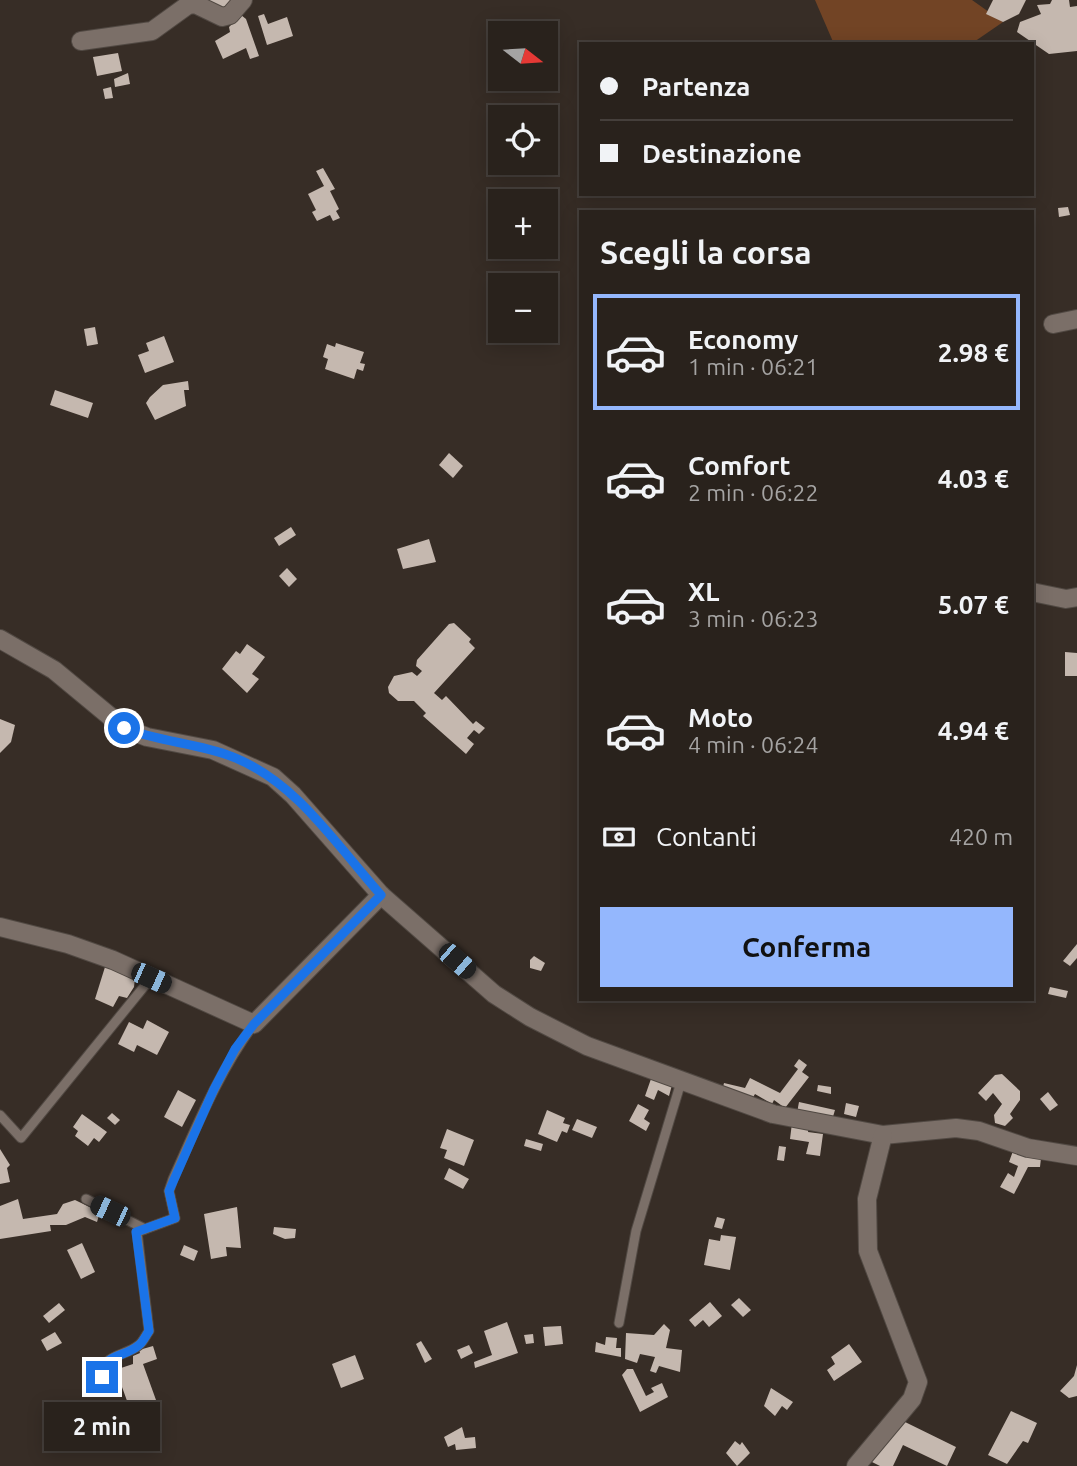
<!DOCTYPE html>
<html lang="it">
<meta charset="utf-8">
<style>
body{margin:0;font-family:Ubuntu,sans-serif;background:#312a25;color:#f1f3f6;height:100vh;display:flex;flex-direction:column;font-size:26px;white-space:nowrap}
*{box-sizing:border-box;margin:0}
p{font-size:23px;color:#a5a4a3}
.icon{flex:none;width:38px;height:38px;fill:none;stroke:currentColor;stroke-width:2;stroke-linecap:round;stroke-linejoin:round}
.map{position:relative;flex:1;overflow:hidden}
.drawer{position:absolute;left:579px;top:210px;width:455px;height:791px;display:flex;flex-direction:column;background:#29221c;border-radius:0px;box-shadow:0 4px 18px #0003,0 0 0 2px #453f3b}
.drawer>*{flex:none}
.guide{position:absolute;left:579px;top:42px;width:455px;height:154px;border-radius:0px;box-shadow:0 4px 18px #0003,0 0 0 2px #453f3b;display:grid;align-content:center;height:154px;padding:0 21px;background:#29221c}
.needle{width:46px;rotate:107deg}
.controls{position:absolute;left:488px;top:21px;display:grid;gap:14px}
.controls a{display:grid;place-items:center;width:70px;height:70px;border-radius:0px;background:#29221c;box-shadow:0 4px 18px #0003,0 0 0 2px #453f3b;font-size:35px}
.end{position:absolute;width:32px;height:32px;margin:-16px;border:9px solid #1a73e8;background:#fff;box-shadow:0 0 0 4px #fff}
.from{border-radius:50%}
.bubble{position:absolute;height:49px;border-radius:0px;background:#29221c;box-shadow:0 4px 18px #0003,0 0 0 2px #453f3b;font-size:23px;font-weight:700;line-height:49px;text-align:center}
.car{position:absolute;width:21px;height:42px;margin:-21px -10px;border-radius:9px;box-shadow:0 0 5px 2px #0007;background:linear-gradient(#222 24%,#8ab4d8 0 40%,#222 0 76%,#8ab4d8 0 86%,#222 0)}
.guide b{display:flex;align-items:center;gap:24px;height:66px;font-size:26px}
.guide b+b{border-top:2px solid #453f3b}
.guide i{width:18px;height:18px;background:#f1f3f6}
ul{padding:0;list-style:none}
li{display:flex;align-items:center;gap:21px;height:116px;margin:0 14px 10px;padding:0 7px;border:4px solid transparent;border-radius:0px}
li div{flex:1}
li b{display:block;font-size:26px}
li em{font-style:normal;font-weight:700}
li.active{border-color:#94b7fd}
li>.icon{width:63px;height:63px;stroke-width:1.5}
h2{padding:0 21px;font-size:32px;line-height:84px}
.pay{display:flex;align-items:center;gap:18px;height:77px;padding:0 21px;font-size:26px}
.pay p{margin-inline-start:auto}
.button{display:flex;gap:14px;margin-top:auto;padding:14px 21px}
.button a{flex:1;height:80px;border-radius:0px;background:#94b7fd;color:#111;font-size:28px;font-weight:700;line-height:80px;text-align:center}
.map>svg:first-child{display:block}
</style>
<div class="map">
<svg width="1077" height="1466" viewBox="0 0 1077 1466">
<rect width="100%" height="100%" fill="#372d26"/>
<path fill="#724425" d="M815 0H972L1003 22 971 44H834Z"/>
<g fill="#c5b8af">
<path d="M204 0H235L229 10Z"/>
<path d="M993 0H1026L1019 14 1003 22 986 14Z"/>
<path d="M1052 0H1069L1070 7 1077 6V51L1049 54 1017 32 1020 22 1041 14 1037 5 1050 4Z"/>
<path d="M264 14 268 24 287 17 293 36 267 45 258 16Z"/>
<path d="M241 15 246 19 259 56 250 59 246 48 223 59 215 41 230 32 229 27Z"/>
<path d="M118 53 122 71 97 76 93 57Z"/>
<path d="M128 73 130 84 115 87 114 79Z"/>
<path d="M111 87 113 98 105 99 103 89Z"/>
<path d="M323 168 335 189 330 191 339 209 336 211 340 218 333 221 330 215 317 221 312 212 316 210 308 194 324 186 316 171Z"/>
<path d="M1068 207 1070 215 1059 217 1058 208Z"/>
<path d="M95 327 98 344 87 346 84 329Z"/>
<path d="M502 331H517V337L511 342Z"/>
<path d="M164 336 174 362 145 373 138 355 149 351 146 343Z"/>
<path d="M336 343 364 352 360 363 365 364 363 371 357 369 354 379 325 369 328 359 323 357 327 344 335 347Z"/>
<path d="M188 381 189 390H184L186 406 155 420 146 403 150 397 163 385Z"/>
<path d="M55 390 93 403 88 418 50 405Z"/>
<path d="M449 453 463 466 453 478 439 465Z"/>
<path d="M291 527 296 535 279 546 274 538Z"/>
<path d="M429 539 436 562 403 569 397 549Z"/>
<path d="M287 568 297 579 289 587 279 576Z"/>
<path d="M454 623 471 639 469 642 475 648 434 693 442 700 446 696 473 724 476 721 485 728 479 734 474 730 467 738 474 744 466 754 423 716 426 713 414 701H398L389 693 388 687 394 676 412 672 417 676 422 671 416 666 417 660 449 624Z"/>
<path d="M247 644 265 657 252 674 259 679 247 693 222 669 236 651 240 654Z"/>
<path d="M1065 652 1077 653V676H1065Z"/>
<path d="M0 719 15 725 11 742 0 753Z"/>
<path d="M1077 944V958L1070 966 1063 961Z"/>
<path d="M534 956 545 963 541 971 530 968V960Z"/>
<path d="M105 967 135 978 134 987 127 998 119 996 113 1007 95 999Z"/>
<path d="M1050 987 1068 991 1066 998 1048 994Z"/>
<path d="M147 1020 169 1032 157 1055 137 1045 134 1052 118 1044 129 1022 143 1029Z"/>
<path d="M799 1059 807 1065 802 1072 809 1077 785 1108 774 1100 772 1104 755 1094 752 1099 723 1087 724 1083 745 1088 750 1078 780 1093 798 1069 794 1066Z"/>
<path d="M1002 1074 1020 1091V1100L1010 1114 1013 1118 1005 1126 995 1123 994 1115 1002 1104 993 1093 986 1101 978 1093 995 1075Z"/>
<path d="M652 1076 672 1085 669 1096 658 1090 654 1100 645 1096Z"/>
<path d="M818 1085 831 1087V1094L817 1091Z"/>
<path d="M178 1090 196 1100 182 1127 164 1117Z"/>
<path d="M1048 1092 1058 1105 1050 1111 1040 1099Z"/>
<path d="M799 1102 835 1110 832 1120 797 1113Z"/>
<path d="M846 1103 859 1106 856 1117 844 1114Z"/>
<path d="M638 1104 649 1110 644 1119 650 1123 646 1131 629 1121Z"/>
<path d="M547 1110 565 1118 563 1123 570 1125 567 1133 562 1131 557 1142 538 1134Z"/>
<path d="M112 1113 120 1120 115 1125 107 1118Z"/>
<path d="M82 1114 107 1132 99 1142 94 1138 88 1146 75 1136 78 1131 73 1127Z"/>
<path d="M577 1119 597 1127 592 1138 572 1130Z"/>
<path d="M792 1123 809 1126 808 1132 823 1134 820 1156 806 1154 809 1142 790 1139Z"/>
<path d="M447 1129 474 1140 464 1166 444 1158 447 1150 440 1148Z"/>
<path d="M526 1139 543 1144 541 1151 524 1146Z"/>
<path d="M779 1146 786 1147 784 1161 777 1160Z"/>
<path d="M0 1149 10 1165 7 1168 10 1182 0 1184Z"/>
<path d="M1013 1151 1041 1158 1040 1167H1028L1014 1194 1000 1187 1008 1173 1014 1177 1018 1166 1009 1162Z"/>
<path d="M449 1168 469 1179 463 1189 444 1179Z"/>
<path d="M18 1199 23 1219 57 1214 63 1204 75 1200 100 1212 97 1222 85 1217 66 1225H50L51 1231 0 1239V1206Z"/>
<path d="M237 1207 241 1248 226 1247 227 1256 211 1259 204 1214Z"/>
<path d="M717 1217 725 1219 722 1229 714 1227Z"/>
<path d="M274 1227 296 1229 295 1238 285 1239 273 1234Z"/>
<path d="M721 1235 736 1237 730 1270 704 1265 709 1239 720 1241Z"/>
<path d="M82 1243 95 1272 81 1279 67 1250Z"/>
<path d="M184 1245 198 1251 194 1261 180 1255Z"/>
<path d="M739 1298 751 1310 743 1317 731 1305Z"/>
<path d="M710 1302 722 1316 709 1327 703 1320 695 1327 689 1320Z"/>
<path d="M59 1303 65 1310 49 1323 43 1316Z"/>
<path d="M507 1322 518 1353 475 1368 474 1362 492 1355 484 1331Z"/>
<path d="M664 1324 670 1330 666 1348 682 1350 680 1372 659 1366 656 1373 650 1371 655 1357 640 1354 637 1363 625 1359 626 1333 654 1335Z"/>
<path d="M561 1326 563 1344 545 1346 543 1327Z"/>
<path d="M55 1332 62 1343 47 1351 41 1340Z"/>
<path d="M533 1334 534 1343 526 1344 524 1335Z"/>
<path d="M606 1337 617 1338 616 1348H621V1357L595 1352 596 1342 605 1345Z"/>
<path d="M421 1341 432 1359 425 1363 416 1344Z"/>
<path d="M849 1344 862 1362 834 1381 827 1370 835 1364 831 1357Z"/>
<path d="M469 1345 473 1353 461 1359 457 1350Z"/>
<path d="M153 1346 157 1359 143 1364 156 1400 130 1409 118 1376 111 1378 109 1372 133 1364V1356L140 1353 139 1350Z"/>
<path d="M355 1355 364 1379 341 1388 332 1364Z"/>
<path d="M1077 1365V1396L1069 1398 1060 1391 1074 1376Z"/>
<path d="M627 1369H633L646 1396 654 1392 651 1388 662 1383 668 1397 640 1412 622 1375Z"/>
<path d="M771 1388 793 1402 787 1410 782 1406 775 1416 764 1406Z"/>
<path d="M1011 1411 1037 1423 1028 1443 1023 1441 1007 1464 988 1455Z"/>
<path d="M903 1421 956 1447 947 1466 903 1445 893 1466H880L868 1460Z"/>
<path d="M462 1427 465 1438 475 1437 476 1448 456 1450 455 1444 448 1447 444 1437Z"/>
<path d="M735 1441 740 1445 742 1442 750 1453 737 1466 726 1453Z"/>
</g>
<g fill="none" stroke-linecap="round" stroke-linejoin="round">
<g stroke="#514943" stroke-width="11">
<g id="lane">
<path d="M0 1115 21 1138 151 978"/>
<path d="M86 1199 145 1229"/>
<path d="M619 1323 636 1231 681 1082"/>
<path d="M102 1377C102 1353 125 1357 139 1345 143 1342 146 1335 149 1331L137 1232 175 1218 169 1191 173 1179C197 1126 219 1071 254 1024"/>
</g>
</g>
<g stroke="#514943" stroke-width="20">
<g id="street">
<path d="M81 41 152 31 188 5 195 4 222 17 230 15 243 0"/>
<path d="M1053 324 1077 319"/>
<path d="M1032 592 1066 599 1077 597"/>
<path d="M0 639 54 670 124 728 147 737 213 750 273 777 293 795 381 895 494 994 530 1017 587 1046 773 1114 883 1135 956 1128 979 1131 1028 1148 1077 1156"/>
<path d="M0 927 68 944 113 960 254 1024 381 895"/>
<path d="M856 1466 912 1399 918 1382 868 1251 867 1199 883 1135"/>
</g>
</g>
<use href="#lane" stroke="#7b6f68" stroke-width="9"/>
<use href="#street" stroke="#7b6f68" stroke-width="18"/>
</g>
<g fill="none" stroke-linecap="round" stroke-linejoin="round">
<path stroke="#1a73e8" stroke-width="9" d="M102 1377C102 1353 125 1358 139 1345 143 1342 146 1335 149 1331L136 1232 175 1218 169 1191 214 1089 235 1049 254 1024 381 895C337 846 297 782 233 757 198 743 159 742 124 728"/>
</g>
</svg>
<div class="controls">
<a><svg class="needle" viewBox="-14 -14 28 28"><path d="M0-13l5 13h-10z" fill="#e53935"/><path d="M0 13l5-13h-10z" fill="#a5a4a3"/></svg></a>
<a><svg class="icon" aria-label="locate" viewBox="0 0 24 24"><circle cx="12" cy="12" r="6"/><path d="M12 2v4M12 18v4M2 12h4M18 12h4"/></svg></a>
<a>+</a>
<a>−</a>
</div>
<i class="end from" style="left:124px;top:728px"></i>
<i class="end" style="left:102px;top:1377px"></i>
<div class="bubble" style="left:44px;top:1402px;width:116px">2 min</div>
<i class="car" style="left:457px;top:961px;rotate:131deg"></i>
<i class="car" style="left:151px;top:978px;rotate:114deg"></i>
<i class="car" style="left:110px;top:1211px;rotate:295deg"></i>
<div class="guide">
<b><i class="from"></i>Partenza</b>
<b><i></i>Destinazione</b>
</div>
<section class="drawer">
<h2>Scegli la corsa</h2>
<ul>
<li class="active"><svg class="icon" aria-label="car" viewBox="0 0 24 24"><path d="M5 17H2v-5l4-1 3-4h7l3 4 3 1v5h-3M9 17h6M6 11h13"/><circle cx="7" cy="17" r="2"/><circle cx="17" cy="17" r="2"/></svg><div><b>Economy</b><p>1 min · 06:21</p></div><em>2.98 €</em></li>
<li><svg class="icon" aria-label="car" viewBox="0 0 24 24"><path d="M5 17H2v-5l4-1 3-4h7l3 4 3 1v5h-3M9 17h6M6 11h13"/><circle cx="7" cy="17" r="2"/><circle cx="17" cy="17" r="2"/></svg><div><b>Comfort</b><p>2 min · 06:22</p></div><em>4.03 €</em></li>
<li><svg class="icon" aria-label="car" viewBox="0 0 24 24"><path d="M5 17H2v-5l4-1 3-4h7l3 4 3 1v5h-3M9 17h6M6 11h13"/><circle cx="7" cy="17" r="2"/><circle cx="17" cy="17" r="2"/></svg><div><b>XL</b><p>3 min · 06:23</p></div><em>5.07 €</em></li>
<li><svg class="icon" aria-label="car" viewBox="0 0 24 24"><path d="M5 17H2v-5l4-1 3-4h7l3 4 3 1v5h-3M9 17h6M6 11h13"/><circle cx="7" cy="17" r="2"/><circle cx="17" cy="17" r="2"/></svg><div><b>Moto</b><p>4 min · 06:24</p></div><em>4.94 €</em></li>
</ul>
<div class="pay"><svg class="icon" aria-label="cash" viewBox="0 0 24 24"><path d="M3 7h18v10H3z"/><circle cx="12" cy="12" r="2"/></svg>Contanti<p>420 m</p></div>
<div class="button"><a>Conferma</a></div>
</section>
</div>
